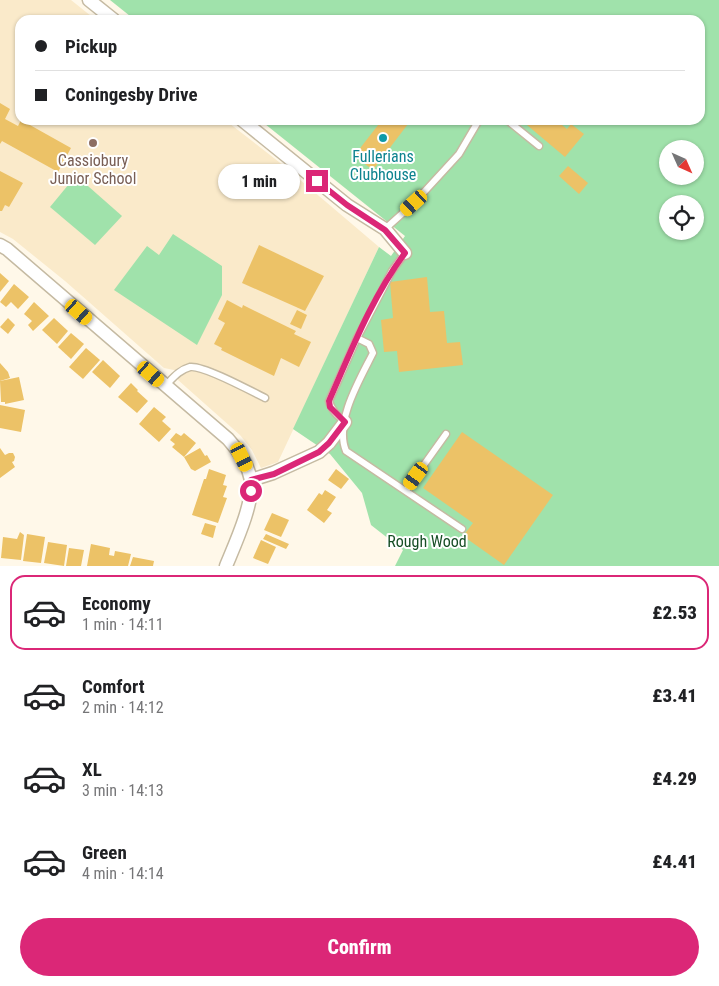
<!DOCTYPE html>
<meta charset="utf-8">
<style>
body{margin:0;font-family:"Roboto Condensed",sans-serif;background:#f6f6f6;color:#202124;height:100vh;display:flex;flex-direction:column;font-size:19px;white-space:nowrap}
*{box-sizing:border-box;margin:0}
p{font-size:16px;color:#757577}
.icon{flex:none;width:28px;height:28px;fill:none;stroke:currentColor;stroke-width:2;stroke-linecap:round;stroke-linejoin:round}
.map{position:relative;height:566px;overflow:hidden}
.panel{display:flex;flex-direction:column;background:#fff;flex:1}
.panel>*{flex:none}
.banner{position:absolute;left:15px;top:15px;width:690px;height:110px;border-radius:15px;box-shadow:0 1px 4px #0004;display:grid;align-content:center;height:110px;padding:0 20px;background:#fff}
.needle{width:32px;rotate:135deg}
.controls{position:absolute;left:659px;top:140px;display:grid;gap:10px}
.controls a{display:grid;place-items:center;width:45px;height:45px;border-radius:50%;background:#fff;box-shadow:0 1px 4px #0004;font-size:25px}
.end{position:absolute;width:22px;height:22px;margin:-11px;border:6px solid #db2777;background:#fff;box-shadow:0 0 0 2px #fff}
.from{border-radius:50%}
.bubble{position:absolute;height:35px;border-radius:18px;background:#fff;box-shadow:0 1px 4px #0004;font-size:16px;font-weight:800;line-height:35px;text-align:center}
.car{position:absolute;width:15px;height:30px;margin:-15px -8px;border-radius:6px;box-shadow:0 0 4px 1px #0007;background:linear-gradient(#f5c518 24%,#345 0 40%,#f5c518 0 76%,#345 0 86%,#f5c518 0)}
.banner b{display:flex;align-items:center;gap:18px;height:48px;font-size:19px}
.banner b+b{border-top:1px solid #e0e0e0}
.banner i{width:12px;height:12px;background:#202124}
ul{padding:9px 0 0;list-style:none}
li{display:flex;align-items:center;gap:15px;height:75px;margin:0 10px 8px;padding:0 10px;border:2px solid transparent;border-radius:15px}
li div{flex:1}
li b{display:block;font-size:19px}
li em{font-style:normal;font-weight:800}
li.on{border-color:#db2777}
li>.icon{width:45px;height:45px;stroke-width:1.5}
.button{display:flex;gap:10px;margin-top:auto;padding:10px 20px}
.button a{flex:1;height:58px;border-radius:30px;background:#db2777;color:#fff;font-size:20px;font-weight:800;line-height:58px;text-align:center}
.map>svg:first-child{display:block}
</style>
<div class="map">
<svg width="719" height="566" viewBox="0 0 719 566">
<rect width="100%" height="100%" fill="#fff8e9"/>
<path fill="#faeaca" d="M0 0H71L96 20H20V120H225L279 162 379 247 278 462 261 468 252 450 240 435 178 380 179 371 164 368 65 281 13 239 0 232Z"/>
<g fill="#a0e2ab" fill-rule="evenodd">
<path d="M110 0H719V566H395L403 550 371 525 362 493 330 454 293 429 379 247 391 256 405 236 260 120H700V20H135ZM668 149H695V176H668ZM668 204H695V231H668Z"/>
<path d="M80 179 122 216 95 245 50 207 69 184Z"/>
<path d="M173 234 222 266V295L197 345 114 290 147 246 159 255Z"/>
</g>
<g fill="#ecc267">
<path d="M0 103 10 109 5 119 18 126 21 120 71 148 58 172 2 141 0 144Z"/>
<path d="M382 120H411L373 170 354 156Z"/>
<path d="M521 120H556L567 129 571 124 584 134 565 157Z"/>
<path d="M568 166 588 183 579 194 559 176Z"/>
<path d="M0 171 23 183 9 207 5 205 2 211H0Z"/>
<path d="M259 245 324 276 305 311 242 283Z"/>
<path d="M0 273 9 281 0 292Z"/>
<path d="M427 277 430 312 444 311 447 343 460 342 463 365 399 372 397 351 384 352 381 320 393 318 390 282Z"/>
<path d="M14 284 29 297 18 309 11 302 6 307 0 302Z"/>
<path d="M227 300 242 308 243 305 296 331 294 334 311 342 299 367 281 358 274 376 221 350 222 348 214 344 225 323 218 319Z"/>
<path d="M34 302 49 316 33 331 28 325 32 321 24 314Z"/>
<path d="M297 310 307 315 301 329 290 324Z"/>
<path d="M8 318 15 325 8 334 0 327Z"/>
<path d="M54 318 68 331 57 344 42 330Z"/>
<path d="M71 333 84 344 71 359 58 347Z"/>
<path d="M86 348 100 360 83 379 69 367Z"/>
<path d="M103 360 120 376 110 388 92 372Z"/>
<path d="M0 363 8 372 10 378 0 381Z"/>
<path d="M19 377 24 400 5 404V402H1L0 381Z"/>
<path d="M131 383 138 390 137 391 148 401 137 413 118 397Z"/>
<path d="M0 405 25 410 21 432 0 428Z"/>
<path d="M154 407 166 417 162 421 171 429 159 442 139 424Z"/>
<path d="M462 432 553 495 504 565 463 536 473 523 423 488Z"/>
<path d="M176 433 181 436 184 433 196 443 184 457 172 447 175 444 170 440Z"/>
<path d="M0 448 5 455 9 453H13L15 457 14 461 12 462 15 467 0 478Z"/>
<path d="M200 448 205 456 207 455 211 462 195 471 191 469 184 457Z"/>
<path d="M209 469 226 475 223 485 227 486 223 497 227 498 218 523 192 515 204 479H206Z"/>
<path d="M336 469 349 479 341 489 328 480Z"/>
<path d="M325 490 336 497 327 510 332 513 324 523 307 510 319 493 322 495Z"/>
<path d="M272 513 289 520 281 537 264 530Z"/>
<path d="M205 523 216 526 213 538 201 534Z"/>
<path d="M20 532 24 535 21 560 1 558 3 537 17 539Z"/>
<path d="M27 534 45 537 41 563 23 561Z"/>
<path d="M266 534 289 544 286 549 263 539Z"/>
<path d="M261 540 276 547 268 564 253 558Z"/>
<path d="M48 542 67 545 64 566 44 563Z"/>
<path d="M91 544 110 548 109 555 114 556 115 551 131 554 128 566H87Z"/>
<path d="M69 548 84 550 81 566H66Z"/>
<path d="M133 557 154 561 153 566H130Z"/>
</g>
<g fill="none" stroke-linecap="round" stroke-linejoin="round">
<g stroke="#c5baa2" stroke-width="9">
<g id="lane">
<path d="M507 120 539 146"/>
<path d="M385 229 414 203 459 154 479 120"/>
<path d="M357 338 392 271 405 253"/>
<path d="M165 386C173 378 179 370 190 367 203 365 251 391 265 398"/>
<path d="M345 422C338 416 331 410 329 401L357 338 369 344 373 353C360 379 334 422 346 451L462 529"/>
<path d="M406 490 446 434"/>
</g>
</g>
<g stroke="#c5baa2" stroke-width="15">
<g id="street">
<path d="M89 0 114 20"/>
<path d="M242 120 347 205 385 229 405 253"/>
<path d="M0 245 7 249 228 439C238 450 248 464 251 480 254 503 235 544 226 566"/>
<path d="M251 480 273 473 319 452 329 443 345 422"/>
</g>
</g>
<use href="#lane" stroke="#fff" stroke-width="6"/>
<use href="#street" stroke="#fff" stroke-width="12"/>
</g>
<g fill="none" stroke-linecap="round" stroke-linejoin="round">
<path stroke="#db2777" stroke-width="6" d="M251 491V480L274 474 319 452 329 443 345 422 330 407 329 401C351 351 372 297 405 253L385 230 347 205 317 181"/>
</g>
<circle fill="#0f9aa8" stroke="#fff" stroke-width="2" cx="383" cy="138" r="5"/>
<circle fill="#8d6e63" stroke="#fff" stroke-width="2" cx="93" cy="143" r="5"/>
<g text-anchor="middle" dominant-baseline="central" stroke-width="4" stroke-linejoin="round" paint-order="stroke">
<g font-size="16" fill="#0d838f" stroke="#fff">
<text x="383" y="156">Fullerians<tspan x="383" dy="18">Clubhouse</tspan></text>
</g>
<g font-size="16" fill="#785e54" stroke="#fff">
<text x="93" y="160">Cassiobury<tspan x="93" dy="18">Junior School</tspan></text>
</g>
<g font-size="16" fill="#164e25" stroke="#fff">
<text x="427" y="541">Rough Wood</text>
</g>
</g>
</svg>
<div class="controls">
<a><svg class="needle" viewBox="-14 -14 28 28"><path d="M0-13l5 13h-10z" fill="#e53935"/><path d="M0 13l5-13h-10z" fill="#757577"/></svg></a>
<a><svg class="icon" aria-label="locate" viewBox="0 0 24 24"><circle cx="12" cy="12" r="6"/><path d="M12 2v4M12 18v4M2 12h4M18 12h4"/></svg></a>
</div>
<i class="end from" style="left:251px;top:491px"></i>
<i class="end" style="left:317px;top:181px"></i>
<div class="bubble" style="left:218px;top:164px;width:82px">1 min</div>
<i class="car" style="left:414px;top:203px;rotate:228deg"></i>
<i class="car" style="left:79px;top:312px;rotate:131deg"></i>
<i class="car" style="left:151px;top:374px;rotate:131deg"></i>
<i class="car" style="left:242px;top:457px;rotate:154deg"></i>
<i class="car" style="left:416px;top:476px;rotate:216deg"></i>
<div class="banner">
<b><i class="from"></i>Pickup</b>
<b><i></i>Coningesby Drive</b>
</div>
</div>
<section class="panel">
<ul>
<li class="on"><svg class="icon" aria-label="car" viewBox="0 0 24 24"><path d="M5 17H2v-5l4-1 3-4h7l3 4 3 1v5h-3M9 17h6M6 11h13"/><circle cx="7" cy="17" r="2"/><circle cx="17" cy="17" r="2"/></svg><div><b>Economy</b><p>1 min · 14:11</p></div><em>£2.53</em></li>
<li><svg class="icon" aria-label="car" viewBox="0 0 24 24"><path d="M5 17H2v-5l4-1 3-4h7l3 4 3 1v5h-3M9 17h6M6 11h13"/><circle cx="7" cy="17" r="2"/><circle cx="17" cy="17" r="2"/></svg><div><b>Comfort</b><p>2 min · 14:12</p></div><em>£3.41</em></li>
<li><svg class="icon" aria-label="car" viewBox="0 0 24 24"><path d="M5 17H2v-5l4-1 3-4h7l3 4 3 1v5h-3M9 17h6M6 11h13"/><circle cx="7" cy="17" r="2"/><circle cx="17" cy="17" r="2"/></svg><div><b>XL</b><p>3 min · 14:13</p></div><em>£4.29</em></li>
<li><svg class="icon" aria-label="car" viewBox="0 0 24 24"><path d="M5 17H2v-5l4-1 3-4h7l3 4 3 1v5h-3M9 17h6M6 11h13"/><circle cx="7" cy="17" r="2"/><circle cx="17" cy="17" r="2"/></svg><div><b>Green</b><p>4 min · 14:14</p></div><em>£4.41</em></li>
</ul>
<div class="button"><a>Confirm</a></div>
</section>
